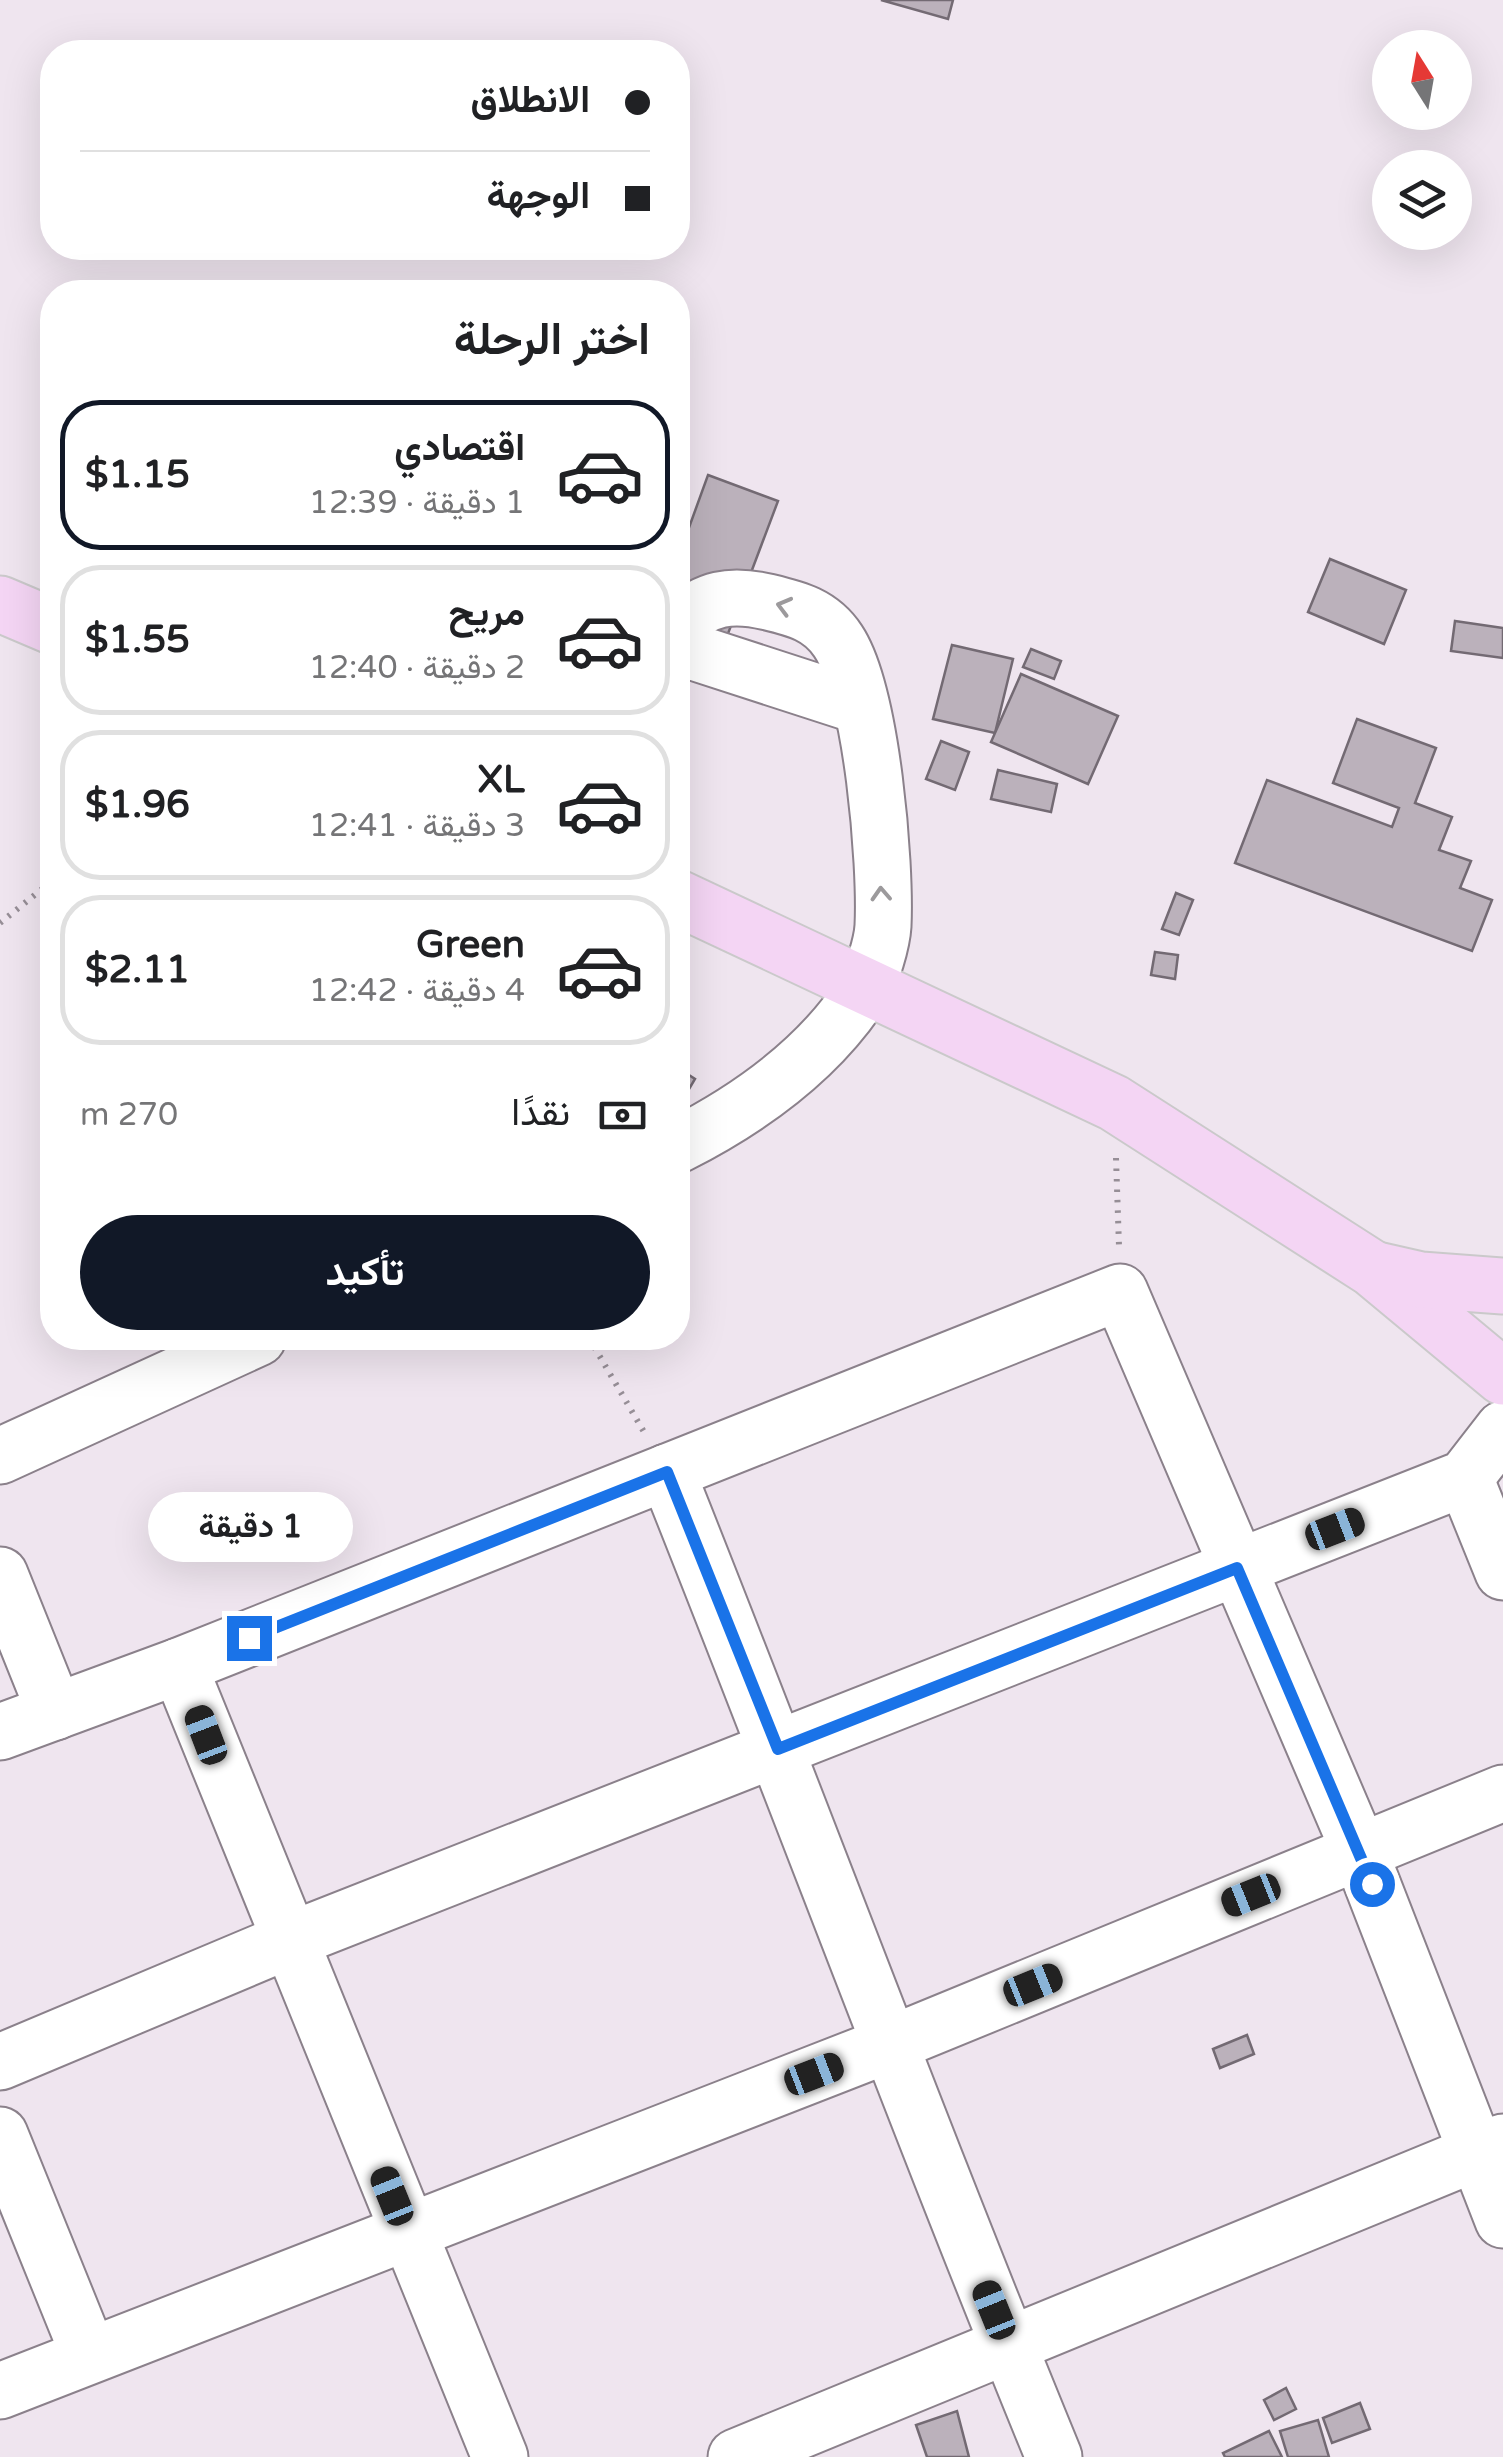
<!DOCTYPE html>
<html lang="ar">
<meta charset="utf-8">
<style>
body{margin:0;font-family:"Varela Round",Vazirmatn,sans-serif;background:#f6f6f6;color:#202124;direction:rtl;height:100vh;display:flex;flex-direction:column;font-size:38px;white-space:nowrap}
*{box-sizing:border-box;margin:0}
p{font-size:32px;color:#757577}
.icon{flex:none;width:55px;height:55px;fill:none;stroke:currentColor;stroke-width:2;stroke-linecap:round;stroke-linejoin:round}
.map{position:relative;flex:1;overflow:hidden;direction:ltr}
.sheet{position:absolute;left:40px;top:280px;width:650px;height:1070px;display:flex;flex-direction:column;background:#fff;border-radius:40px;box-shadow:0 10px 40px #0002;direction:rtl}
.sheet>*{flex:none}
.hud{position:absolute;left:40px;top:40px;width:650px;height:220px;border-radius:40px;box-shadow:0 10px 40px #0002;direction:rtl;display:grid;align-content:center;height:220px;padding:0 40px;background:#fff}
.needle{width:65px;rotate:349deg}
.controls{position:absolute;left:1372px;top:30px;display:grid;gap:20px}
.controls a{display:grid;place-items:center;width:100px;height:100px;border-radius:50%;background:#fff;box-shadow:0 10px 40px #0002;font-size:50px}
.end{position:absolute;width:45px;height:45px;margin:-22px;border:12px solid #1a73e8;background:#fff;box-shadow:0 0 0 5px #fff}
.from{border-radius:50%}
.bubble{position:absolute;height:70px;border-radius:35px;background:#fff;box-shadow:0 10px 40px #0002;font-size:32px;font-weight:700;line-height:70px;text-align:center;direction:rtl}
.car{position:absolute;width:30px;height:60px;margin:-30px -15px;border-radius:12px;box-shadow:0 0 8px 2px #0007;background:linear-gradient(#222 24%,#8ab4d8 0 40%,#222 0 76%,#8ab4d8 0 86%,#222 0)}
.hud b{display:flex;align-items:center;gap:35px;height:95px;font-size:38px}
.hud b+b{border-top:2px solid #e0e0e0}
.hud i{width:25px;height:25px;background:#202124}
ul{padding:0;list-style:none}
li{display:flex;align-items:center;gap:30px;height:150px;margin:0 20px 15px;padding:0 20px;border:5px solid #e0e0e0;border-radius:40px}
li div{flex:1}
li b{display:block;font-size:38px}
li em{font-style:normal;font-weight:700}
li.active{border-color:#111827}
li>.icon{width:90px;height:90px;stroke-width:1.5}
h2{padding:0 40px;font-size:45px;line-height:120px}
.pay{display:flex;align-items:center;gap:25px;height:110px;padding:0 40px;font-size:38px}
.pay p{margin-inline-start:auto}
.cta{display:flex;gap:20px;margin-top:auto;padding:20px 40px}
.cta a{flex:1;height:115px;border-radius:60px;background:#111827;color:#fff;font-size:40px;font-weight:700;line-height:115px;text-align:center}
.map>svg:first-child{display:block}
</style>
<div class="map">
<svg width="1503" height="2457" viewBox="0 0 1503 2457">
<rect width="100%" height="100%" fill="#efe5ef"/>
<g fill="#bbb1bb" stroke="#736a73" stroke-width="2.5">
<path d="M881 0H953L948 19Z"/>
<path d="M708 475 778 501 726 639 678 621V558Z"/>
<path d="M1330 559 1406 590 1384 644 1308 612Z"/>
<path d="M1455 621 1503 628V658L1451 651Z"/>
<path d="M952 645 1013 659 995 733 933 719Z"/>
<path d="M1031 649 1061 661 1054 679 1023 667Z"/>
<path d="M1021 674 1118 716 1088 784 991 742Z"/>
<path d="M1357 719 1436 748 1415 803 1452 817 1439 850 1471 861 1460 888 1492 900 1472 951 1235 863 1267 780 1392 827 1399 808 1333 783Z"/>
<path d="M941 741 969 752 955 790 926 779Z"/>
<path d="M998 770 1057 784 1051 812 991 799Z"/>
<path d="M1176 893 1193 900 1179 935 1162 929Z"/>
<path d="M1155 952 1178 955 1175 979 1151 975Z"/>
<path d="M678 1068 695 1079 678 1108Z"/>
<path d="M1247 2035 1254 2054 1220 2068 1213 2049Z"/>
<path d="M1286 2388 1296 2409 1274 2420 1264 2400Z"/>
<path d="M1360 2403 1370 2429 1332 2443 1323 2418Z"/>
<path d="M957 2411 969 2457H927L916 2425Z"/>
<path d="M1318 2420 1329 2457H1288L1280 2431Z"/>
<path d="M1269 2431 1282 2457H1225L1223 2453Z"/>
</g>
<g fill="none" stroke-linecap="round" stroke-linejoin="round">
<g stroke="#8b818b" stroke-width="59">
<g id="minor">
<path d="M678 623C707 598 730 593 768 602 797 609 821 615 838 641 872 692 886 863 883 926 882 943 872 976 863 991 819 1059 749 1109 678 1145"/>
<path d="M678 647 860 706"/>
<path d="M0 1456 258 1338"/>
<path d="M667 1472C798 1800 920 2131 1054 2457"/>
<path d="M1465 1478 1503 1572"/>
<path d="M0 1575 55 1712"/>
<path d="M179 1666 500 2457"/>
<path d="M0 1732 179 1666 1120 1292 1359 1850 1503 2220"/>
<path d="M0 2062 288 1941 1465 1478 1503 1429"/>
<path d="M0 2135 89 2355"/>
<path d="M0 2391 888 2045 1503 1793"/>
<path d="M736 2457 1503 2142"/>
</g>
</g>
<g stroke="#cac9ca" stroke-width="59">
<g id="major">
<path d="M0 604 52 626"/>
<path d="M678 898 1114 1103 1373 1269 1503 1377"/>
<path d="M1377 1270 1421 1280 1503 1286"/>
</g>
</g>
<g stroke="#968e96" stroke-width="6" stroke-dasharray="2.5 8" stroke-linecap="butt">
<path d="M0 923 52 881"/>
<path d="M1116 1158 1119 1246"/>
<path d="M589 1338 644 1432"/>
</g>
<use href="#minor" stroke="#fff" stroke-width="55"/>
<use href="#major" stroke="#f4d5f4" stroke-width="55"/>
</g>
<defs><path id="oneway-chevron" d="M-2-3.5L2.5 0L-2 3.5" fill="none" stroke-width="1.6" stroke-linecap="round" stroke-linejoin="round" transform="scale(2.5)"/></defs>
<g stroke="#9c9a9c">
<use href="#oneway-chevron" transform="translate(784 606) rotate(-165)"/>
<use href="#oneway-chevron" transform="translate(881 894) rotate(-93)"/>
</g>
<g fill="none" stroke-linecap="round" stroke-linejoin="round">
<path stroke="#1a73e8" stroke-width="12" d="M249 1638 667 1472 778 1749 1237 1568 1372 1884"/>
</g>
</svg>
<div class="controls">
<a><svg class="needle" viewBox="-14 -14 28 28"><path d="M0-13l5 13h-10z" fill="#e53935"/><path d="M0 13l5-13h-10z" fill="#757577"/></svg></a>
<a><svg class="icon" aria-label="layers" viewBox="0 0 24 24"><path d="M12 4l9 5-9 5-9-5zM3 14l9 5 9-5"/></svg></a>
</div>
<i class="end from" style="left:1372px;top:1884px"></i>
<i class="end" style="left:249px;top:1638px"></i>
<div class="bubble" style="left:148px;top:1492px;width:205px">1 دقيقة</div>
<i class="car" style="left:1335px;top:1529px;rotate:69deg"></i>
<i class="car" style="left:206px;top:1735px;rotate:339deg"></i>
<i class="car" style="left:1251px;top:1895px;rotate:248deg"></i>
<i class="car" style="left:1033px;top:1985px;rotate:68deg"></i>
<i class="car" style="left:814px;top:2074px;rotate:69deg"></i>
<i class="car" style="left:392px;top:2196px;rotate:338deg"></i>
<i class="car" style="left:994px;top:2310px;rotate:338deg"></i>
<div class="hud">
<b><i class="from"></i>الانطلاق</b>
<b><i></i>الوجهة</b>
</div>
<section class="sheet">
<h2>اختر الرحلة</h2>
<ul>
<li class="active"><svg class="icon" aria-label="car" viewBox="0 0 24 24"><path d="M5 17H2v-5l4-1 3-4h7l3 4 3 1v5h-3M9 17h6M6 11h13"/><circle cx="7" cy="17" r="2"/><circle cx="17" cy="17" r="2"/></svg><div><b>اقتصادي</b><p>1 دقيقة · 12:39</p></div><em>$1.15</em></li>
<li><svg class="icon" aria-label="car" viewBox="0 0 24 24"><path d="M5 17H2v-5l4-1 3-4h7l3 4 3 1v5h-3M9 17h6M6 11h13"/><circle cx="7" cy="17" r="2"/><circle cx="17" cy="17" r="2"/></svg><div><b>مريح</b><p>2 دقيقة · 12:40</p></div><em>$1.55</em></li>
<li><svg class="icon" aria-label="car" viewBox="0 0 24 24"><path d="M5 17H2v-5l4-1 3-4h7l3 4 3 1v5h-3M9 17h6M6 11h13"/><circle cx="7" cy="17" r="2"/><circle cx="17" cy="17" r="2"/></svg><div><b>XL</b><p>3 دقيقة · 12:41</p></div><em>$1.96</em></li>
<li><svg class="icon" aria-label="car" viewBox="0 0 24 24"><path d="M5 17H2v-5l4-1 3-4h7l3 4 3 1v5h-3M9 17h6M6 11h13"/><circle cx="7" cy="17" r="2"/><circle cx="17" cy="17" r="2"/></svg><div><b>Green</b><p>4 دقيقة · 12:42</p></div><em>$2.11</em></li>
</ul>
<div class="pay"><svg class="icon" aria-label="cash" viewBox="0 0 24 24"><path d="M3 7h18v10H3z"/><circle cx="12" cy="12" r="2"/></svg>نقدًا<p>270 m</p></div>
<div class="cta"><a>تأكيد</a></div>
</section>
</div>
